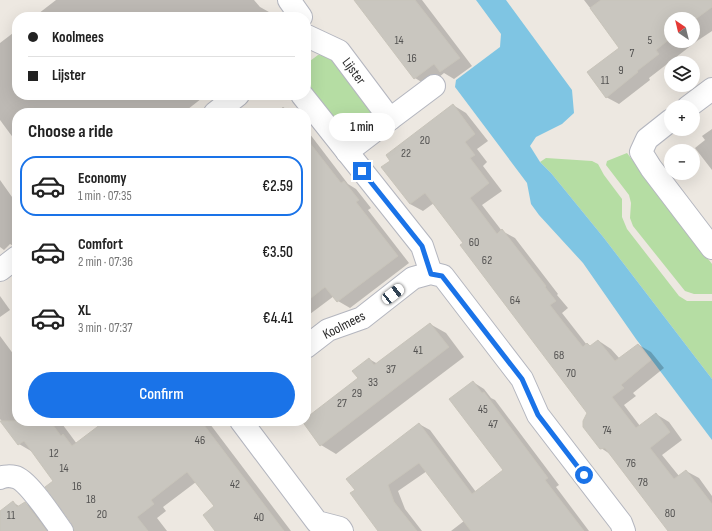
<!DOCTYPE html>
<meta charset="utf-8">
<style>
body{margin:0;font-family:"Sofia Sans Condensed",sans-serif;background:#f2f2f2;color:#222;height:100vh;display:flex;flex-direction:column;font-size:15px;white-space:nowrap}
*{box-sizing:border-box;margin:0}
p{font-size:13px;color:#767676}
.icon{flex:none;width:22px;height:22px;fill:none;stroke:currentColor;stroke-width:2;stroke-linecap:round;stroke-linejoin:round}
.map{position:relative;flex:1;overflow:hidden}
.panel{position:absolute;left:12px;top:108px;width:299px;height:318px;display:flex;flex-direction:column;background:#fff;border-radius:16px;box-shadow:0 4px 16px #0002}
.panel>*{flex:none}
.banner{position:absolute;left:12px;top:12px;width:299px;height:88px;border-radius:16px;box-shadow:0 4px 16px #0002;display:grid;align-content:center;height:88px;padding:0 16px;background:#fff}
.needle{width:26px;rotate:325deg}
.tools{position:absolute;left:664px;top:12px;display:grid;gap:8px}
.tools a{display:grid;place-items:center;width:36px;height:36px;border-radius:50%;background:#fff;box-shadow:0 4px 16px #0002;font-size:20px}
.end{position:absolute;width:18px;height:18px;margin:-9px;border:5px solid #1a73e8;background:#fff;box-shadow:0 0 0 2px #fff}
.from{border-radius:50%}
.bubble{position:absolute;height:28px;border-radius:14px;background:#fff;box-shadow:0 4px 16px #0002;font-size:13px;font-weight:600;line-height:28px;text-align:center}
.car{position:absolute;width:12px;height:24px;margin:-12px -6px;border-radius:5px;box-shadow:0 0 3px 1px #0007;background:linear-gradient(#fff 24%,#345 0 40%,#fff 0 76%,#345 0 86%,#fff 0)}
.banner b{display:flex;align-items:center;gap:14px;height:38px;font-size:15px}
.banner b+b{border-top:1px solid #e0e0e0}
.banner i{width:10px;height:10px;background:#222}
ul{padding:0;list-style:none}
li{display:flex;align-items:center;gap:12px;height:60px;margin:0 8px 6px;padding:0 8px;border:2px solid transparent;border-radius:16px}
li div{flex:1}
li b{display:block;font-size:15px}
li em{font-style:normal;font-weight:600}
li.active{border-color:#1a73e8}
li>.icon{width:36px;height:36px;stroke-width:1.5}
h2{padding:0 16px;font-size:18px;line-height:48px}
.cta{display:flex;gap:8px;margin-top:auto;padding:8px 16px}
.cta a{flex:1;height:46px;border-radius:24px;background:#1a73e8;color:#fff;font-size:16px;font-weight:600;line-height:46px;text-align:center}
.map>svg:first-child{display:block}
</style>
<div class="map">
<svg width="712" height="531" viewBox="0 0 712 531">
<rect width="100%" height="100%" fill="#ede8e1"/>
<g fill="#b5dda3">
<path d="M318 55 334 56 373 107 372 123 356 135 343 134 306 86V64Z"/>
<path d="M627 153 712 264V294H694L685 291 633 226 630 218 631 203 629 195 606 165 607 161Z"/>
<path d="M546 158 592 161 598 164 604 175 622 199V217L627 229 679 296 687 301H712V379L604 238 551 173 540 162Z"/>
</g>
<path fill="#7fc5e3" d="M476 0H506L572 90 574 113 562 124 536 137 530 146 540 162 551 173 604 238 712 379V440L636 339 583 263 539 215 531 204 527 183 455 87 456 80 500 47 501 34Z"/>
<g fill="#0003" fill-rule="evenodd">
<path d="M56 0H254L260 7 269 12 273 17H34Z"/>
<path d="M355 0H422L472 66 454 79 444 73 428 86 415 78Z"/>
<path d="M584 0H712V31L697 41 649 78 650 80 619 104 606 97 621 48ZM671 19H693V41H671Z"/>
<path d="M17 30V95H206L183 113H17V143L0 120V43Z"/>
<path d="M453 105 466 113 488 141 477 149 487 162 483 166 502 191 482 205 502 231 515 238 558 294 557 295 568 308 562 313 587 345 591 347 599 341 611 349 620 359 639 345 651 352 664 368 633 393 636 396 624 405 640 426 656 414 669 422 682 440 662 455 679 476 686 471 699 478 712 496V531H669L610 454 601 448 588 413 434 203 423 211 410 204 391 161Z"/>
<path d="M283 107 292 113H275Z"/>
<path d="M306 129 348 184 356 189 371 208 368 210 409 263 350 308 338 301 334 296 306 317Z"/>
<path d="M712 129V170L695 148 705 140 702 136Z"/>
<path d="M0 180 17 204V248L10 244 4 250 0 247Z"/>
<path d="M0 296 10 310 0 317Z"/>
<path d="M430 324 446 333 464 357 336 454 321 445 304 421H306V419L359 378 369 359 378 364Z"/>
<path d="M0 336 17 359V421H60L77 444 107 421H212L213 422 210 424 291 531H233L196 482 163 507 166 511 157 518 167 531H92L32 451H31L19 444 0 419Z"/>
<path d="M473 382 484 389 491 398 495 400 559 485 556 487 589 531H451L464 521 427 471 398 491 405 509 422 531H380L356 490 419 424 430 430 476 492 504 470Z"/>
<path d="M13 502 20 507 25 503 37 510 53 531H0V512Z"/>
</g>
<g fill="#c9c6bf" stroke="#c8c4ba">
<path d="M354 0H415L460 58 440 72 434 64 414 79Z"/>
<path d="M601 0H712V7L693 21V19H671V38L656 50 659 54 637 71 638 72 606 98 587 72 619 48 590 8Z"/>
<path d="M453 104 475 134 465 142 475 155 470 158 489 183 470 198 497 234 502 229 546 286 545 287 556 301 550 305 567 327 583 347 587 343 590 346 598 340 615 361 638 344 651 360 621 385 624 388 612 397 636 428 656 413 670 432 650 448 674 479 686 470 712 504V531H668L605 448 600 449 583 427V421L587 413 460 245 463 243 425 193 410 204 381 167 390 161 386 155Z"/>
<path d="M306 138 341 183 344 181 359 200 356 202 398 256 337 302 325 287 306 302Z"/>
<path d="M430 323 449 347 320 446 302 421H306V418L358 378 352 371 369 358 374 365Z"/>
<path d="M473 381 482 393 484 392 548 478 545 480 584 531H471L419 463 388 485 394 502 417 531H378L350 493 355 490 346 479 419 423 472 494 503 470 449 399Z"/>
<path d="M0 421H50L61 436 63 434 72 446 105 421H201L284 531H215L203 515 214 506 187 472 151 500 154 504 137 517 148 531H74L72 524 45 487 53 481 24 441 18 445Z"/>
<path d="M13 501 17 507 25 502 47 531H0V511Z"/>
</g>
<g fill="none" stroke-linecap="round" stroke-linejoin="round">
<g stroke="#b4b6bf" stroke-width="24">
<g id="minor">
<path d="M289 0 301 17"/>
<path d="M307 36 339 51 390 119 347 152"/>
<path d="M302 95 422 246 431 273"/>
<path d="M688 107 712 89"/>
<path d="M215 113 238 95"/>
<path d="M390 119 434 86"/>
<path d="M671 120 647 139 641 152 651 168 712 248"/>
<path d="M0 270 17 257"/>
<path d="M306 347 328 330 362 318 413 278 431 273 443 276 522 379 538 415 621 523 624 531"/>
<path d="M241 421 317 522 340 528 342 531"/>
<path d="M0 478C4 476 11 476 15 477 28 480 53 519 62 531"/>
</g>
</g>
<use href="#minor" stroke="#fff" stroke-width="22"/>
</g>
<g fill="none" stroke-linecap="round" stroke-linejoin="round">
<path stroke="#1a73e8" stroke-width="5" d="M362 171 422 246 431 274 442 276 522 379 538 415 584 475"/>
</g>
<g text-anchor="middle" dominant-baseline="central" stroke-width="3" stroke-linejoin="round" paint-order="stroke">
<g font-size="12" fill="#545352">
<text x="399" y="40">14</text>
<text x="650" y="40">5</text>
<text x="632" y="53">7</text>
<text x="412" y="58">16</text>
<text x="621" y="70">9</text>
<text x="605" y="80">11</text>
<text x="425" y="140">20</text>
<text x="406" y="153">22</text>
<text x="474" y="242">60</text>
<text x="487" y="260">62</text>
<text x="515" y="300">64</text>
<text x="418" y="350">41</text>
<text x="559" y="355">68</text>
<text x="391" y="369">37</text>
<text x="571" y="373">70</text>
<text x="373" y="382">33</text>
<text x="357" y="393">29</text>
<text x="342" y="403">27</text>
<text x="483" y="409">45</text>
<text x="493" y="424">47</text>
<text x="607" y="430">74</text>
<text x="200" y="440">46</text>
<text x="54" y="453">12</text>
<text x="631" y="463">76</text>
<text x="64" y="468">14</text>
<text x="643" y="482">78</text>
<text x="235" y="484">42</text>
<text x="77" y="486">16</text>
<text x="91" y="499">18</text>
<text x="670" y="513">80</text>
<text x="102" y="514">20</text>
<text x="11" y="515">11</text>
<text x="259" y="517">40</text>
</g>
<g font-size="14" fill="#2d2d2d" stroke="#fff">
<text transform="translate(354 71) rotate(53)">Lijster</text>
<text transform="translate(344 325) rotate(-27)">Koolmees</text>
</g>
</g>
</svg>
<div class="tools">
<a><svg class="needle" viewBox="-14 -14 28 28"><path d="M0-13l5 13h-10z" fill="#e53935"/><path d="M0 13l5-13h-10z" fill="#767676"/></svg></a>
<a><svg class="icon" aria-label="layers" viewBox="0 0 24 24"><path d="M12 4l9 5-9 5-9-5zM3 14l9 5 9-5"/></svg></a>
<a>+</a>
<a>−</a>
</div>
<i class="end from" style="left:584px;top:475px"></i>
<i class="end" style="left:362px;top:171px"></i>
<div class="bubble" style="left:329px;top:113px;width:66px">1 min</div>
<i class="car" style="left:393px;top:294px;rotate:52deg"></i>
<div class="banner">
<b><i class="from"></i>Koolmees</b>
<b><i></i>Lijster</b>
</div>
<section class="panel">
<h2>Choose a ride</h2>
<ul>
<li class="active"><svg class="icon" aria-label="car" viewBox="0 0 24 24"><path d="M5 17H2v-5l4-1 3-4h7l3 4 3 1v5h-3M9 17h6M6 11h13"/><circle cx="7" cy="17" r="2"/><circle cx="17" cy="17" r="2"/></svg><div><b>Economy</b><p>1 min · 07:35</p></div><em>€2.59</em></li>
<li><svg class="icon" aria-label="car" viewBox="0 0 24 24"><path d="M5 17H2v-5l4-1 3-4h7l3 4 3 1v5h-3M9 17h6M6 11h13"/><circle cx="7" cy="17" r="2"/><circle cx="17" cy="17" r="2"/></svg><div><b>Comfort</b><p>2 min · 07:36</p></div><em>€3.50</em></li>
<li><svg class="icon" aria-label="car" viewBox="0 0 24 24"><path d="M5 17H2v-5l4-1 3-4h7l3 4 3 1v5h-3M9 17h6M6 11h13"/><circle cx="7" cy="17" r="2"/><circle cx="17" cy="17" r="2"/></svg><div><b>XL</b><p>3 min · 07:37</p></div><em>€4.41</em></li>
</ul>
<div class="cta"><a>Confirm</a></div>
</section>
</div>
